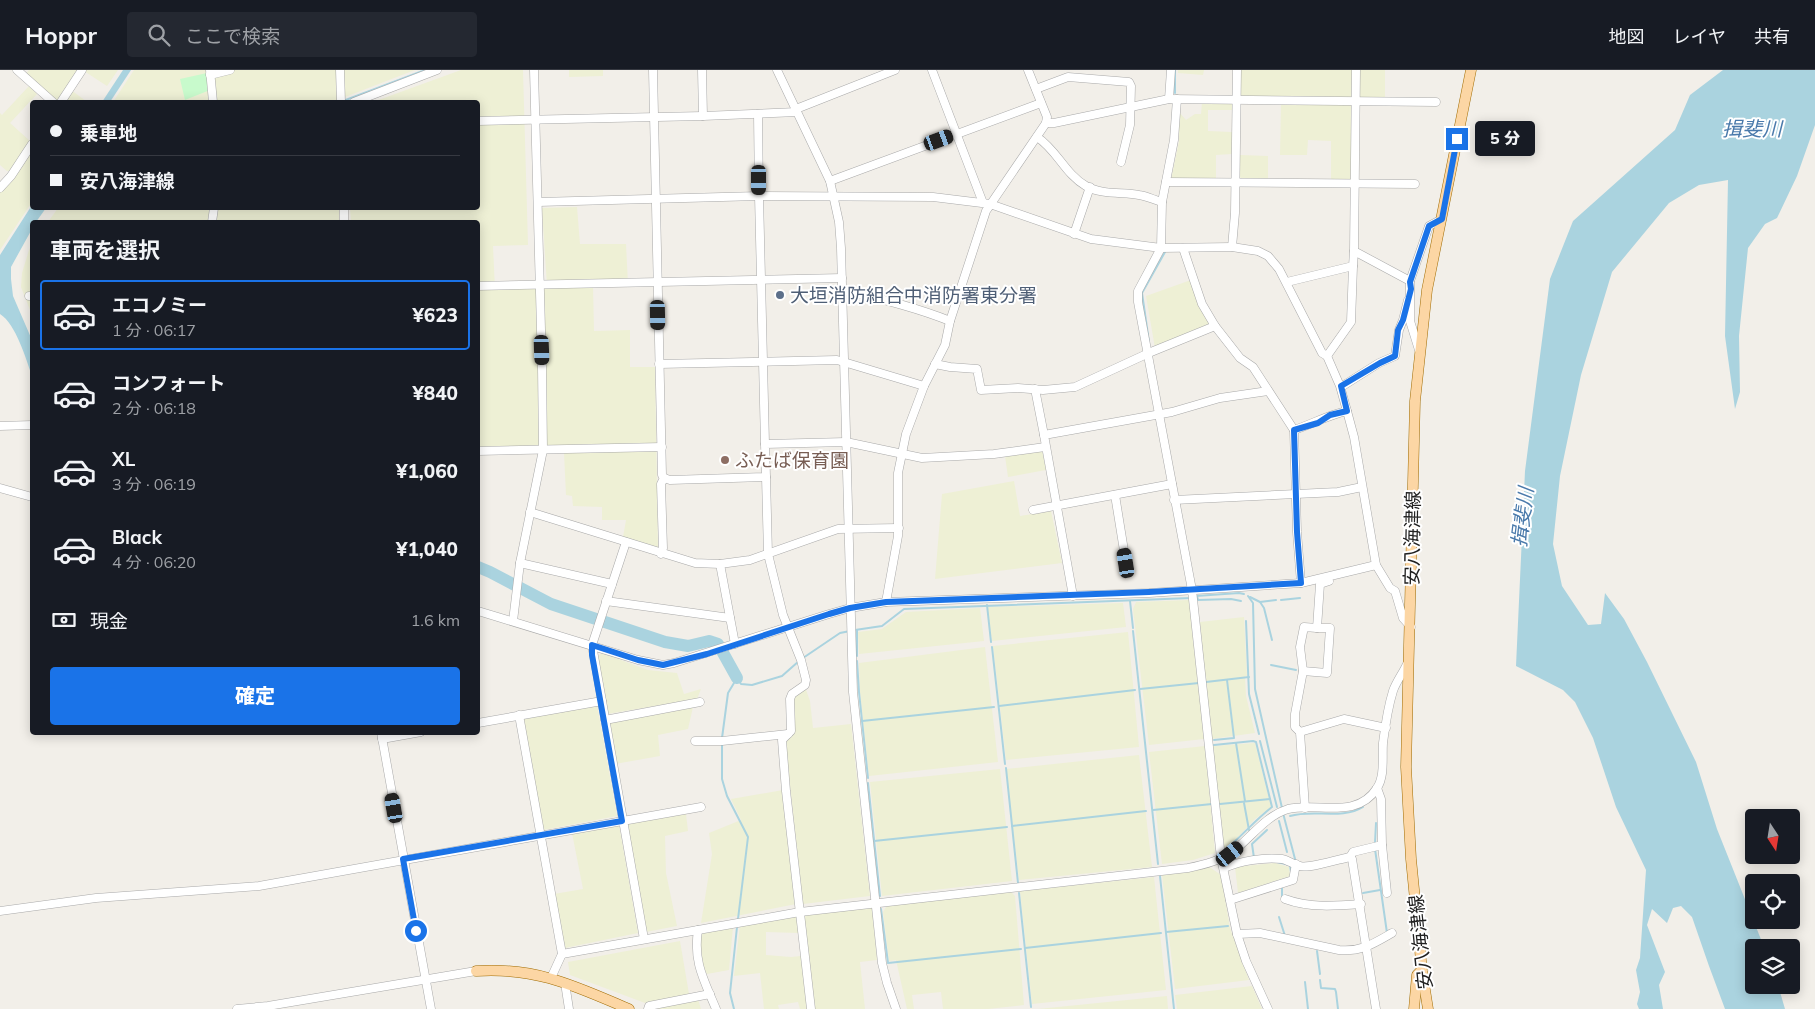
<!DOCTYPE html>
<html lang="ja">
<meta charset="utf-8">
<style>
body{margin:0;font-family:Mulish,"Noto Sans JP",sans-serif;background:#242831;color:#f1f3f6;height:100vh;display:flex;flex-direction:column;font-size:19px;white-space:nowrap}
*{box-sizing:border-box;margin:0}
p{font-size:16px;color:#9ea1a6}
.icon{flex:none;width:28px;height:28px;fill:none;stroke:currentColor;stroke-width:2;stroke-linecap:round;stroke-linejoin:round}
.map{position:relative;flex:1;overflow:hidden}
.panel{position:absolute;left:30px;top:150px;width:450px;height:515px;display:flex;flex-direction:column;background:#171b24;border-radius:5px;box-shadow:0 2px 12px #0003}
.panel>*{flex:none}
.guide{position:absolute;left:30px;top:30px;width:450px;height:110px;border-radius:5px;box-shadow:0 2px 12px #0003;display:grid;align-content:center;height:110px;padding:0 20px;background:#171b24}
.needle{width:32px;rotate:168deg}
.fabs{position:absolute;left:1745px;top:739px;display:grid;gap:10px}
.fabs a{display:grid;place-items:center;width:55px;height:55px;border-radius:5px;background:#171b24;box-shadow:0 2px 12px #0003;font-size:25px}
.end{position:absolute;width:22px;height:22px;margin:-11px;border:6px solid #1a73e8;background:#fff;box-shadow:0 0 0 2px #fff}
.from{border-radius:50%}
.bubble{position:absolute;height:35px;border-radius:5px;background:#171b24;box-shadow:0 2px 12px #0003;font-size:16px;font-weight:800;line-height:35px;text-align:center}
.car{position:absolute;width:15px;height:30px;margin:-15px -8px;border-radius:6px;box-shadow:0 0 4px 1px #0007;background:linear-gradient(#222 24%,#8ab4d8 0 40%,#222 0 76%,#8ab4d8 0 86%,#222 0)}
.guide b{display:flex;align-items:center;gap:18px;height:48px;font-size:19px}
.guide b+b{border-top:1px solid #363941}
.guide i{width:12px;height:12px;background:#f1f3f6}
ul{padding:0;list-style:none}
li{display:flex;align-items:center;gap:15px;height:70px;margin:0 10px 8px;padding:0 10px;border:2px solid transparent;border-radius:5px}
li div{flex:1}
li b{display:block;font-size:19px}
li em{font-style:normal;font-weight:800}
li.on{border-color:#1a73e8}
li>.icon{width:45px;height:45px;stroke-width:1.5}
h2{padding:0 20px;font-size:22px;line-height:60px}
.pay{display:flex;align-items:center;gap:12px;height:55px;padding:0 20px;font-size:19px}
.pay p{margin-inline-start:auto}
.button{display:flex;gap:10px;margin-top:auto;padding:10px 20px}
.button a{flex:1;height:58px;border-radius:5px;background:#1a73e8;color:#fff;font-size:20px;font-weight:800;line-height:58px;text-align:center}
header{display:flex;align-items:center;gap:30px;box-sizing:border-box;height:70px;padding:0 25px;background:#171b24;border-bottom:1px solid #363941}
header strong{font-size:24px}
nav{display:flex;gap:28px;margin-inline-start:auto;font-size:18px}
.search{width:350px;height:45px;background:#242831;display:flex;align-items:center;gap:12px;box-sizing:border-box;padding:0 18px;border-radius:5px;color:#9ea1a6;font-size:19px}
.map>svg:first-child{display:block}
</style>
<header>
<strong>Hoppr</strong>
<div class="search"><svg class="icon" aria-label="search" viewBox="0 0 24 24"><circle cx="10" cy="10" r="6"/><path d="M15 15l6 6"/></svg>ここで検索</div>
<nav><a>地図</a><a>レイヤ</a><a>共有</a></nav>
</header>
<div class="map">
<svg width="1815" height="939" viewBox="0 0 1815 939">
<rect width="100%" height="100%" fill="#f2efe9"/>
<g fill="#eef0d5">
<path d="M29 0H77L57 31 54 32 25 5Z"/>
<path d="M85 0H118L107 16 84 1Z"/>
<path d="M134 0H415L332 32H113Z"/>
<path d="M461 0H523L528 175 493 176 495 219 547 216 542 138 577 137 580 174H626L628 214 593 215 594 261 630 260V297H655L658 478 623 467 626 450H602V437L573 436 572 426 566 425 564 383 478 380V152H351L350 138H478V32H373Z"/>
<path d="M569 0H603V6L569 7Z"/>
<path d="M1178 0H1204L1203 5 1178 3Z"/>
<path d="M1241 0H1353V26L1351 28H1243L1240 25Z"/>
<path d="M1359 0H1385V28H1360L1358 25Z"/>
<path d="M29 16 37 24 10 53 30 71 10 101H7L0 95V43L2 45Z"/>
<path d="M71 20 86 31 85 32H63Z"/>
<path d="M1202 32H1231L1233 35 1232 40H1208V61L1232 62V84L1216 85V111L1171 110 1179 71V42L1186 50 1195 44H1201Z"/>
<path d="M1281 33H1353L1352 111 1331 110V71L1308 70 1307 85H1280Z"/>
<path d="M32 79V132L0 180V122L8 113Z"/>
<path d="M1240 85 1268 86V111H1244L1240 107Z"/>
<path d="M58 138H339V152H48Z"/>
<path d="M32 174V245L21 217 22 203 29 180Z"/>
<path d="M1191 210 1211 254 1155 278 1146 226Z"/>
<path d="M1042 380 1046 400 1008 407 1005 386Z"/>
<path d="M1014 411 1020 446 1051 441 1062 493 935 509 942 424Z"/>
<path d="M1189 530 1204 669 1149 675 1133 539 1136 532Z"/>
<path d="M1123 533 1126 557 992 571 987 537Z"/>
<path d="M980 538 984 571 859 584 858 562 882 559 906 542Z"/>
<path d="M1244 547 1247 606H1245L1246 626 1255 663 1211 669 1200 552Z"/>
<path d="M1128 562 1139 677 1006 690 993 576Z"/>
<path d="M985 577 998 692 869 706 860 622 859 593Z"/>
<path d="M602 583 648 600 677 603 684 624 701 619 697 629 607 644 596 588Z"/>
<path d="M805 617 810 631 813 658 851 654 870 826 803 834 785 670 793 662 792 629Z"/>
<path d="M597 635 617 746 543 760 523 648Z"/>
<path d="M693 637 688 659 658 665 660 686 615 694 608 653Z"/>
<path d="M1255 673 1271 737 1255 749 1236 769 1224 778 1212 676Z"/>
<path d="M1205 676 1215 783 1193 790 1162 794 1149 682Z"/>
<path d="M1139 685 1152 797 1019 810 1006 699Z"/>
<path d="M1000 699 1012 811 882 826 870 712Z"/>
<path d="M783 720 796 834 701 853 712 784 709 763 741 750 731 729Z"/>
<path d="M686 744 688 761 665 766 666 803 677 856 646 862 627 754Z"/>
<path d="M619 755 638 863 565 878 554 824 583 819 572 763Z"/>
<path d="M1275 793 1289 797 1290 806 1238 823 1235 797Z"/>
<path d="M1208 796 1221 805 1230 858 1249 910 1175 919 1162 805Z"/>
<path d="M1154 807 1166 920 1032 934 1020 821Z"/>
<path d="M1011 822 1015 826 1024 935 988 939H943L941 922 912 925 914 939H907L896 890 889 891 883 842 886 837 890 835Z"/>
<path d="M872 836 877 890 860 892 865 939H813L803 844Z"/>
<path d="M796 846 799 863 766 862V885L791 887 801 886 807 939H800L798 932 778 935 779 939H764L760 903 734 906 740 855Z"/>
<path d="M733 857 729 900 707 904 702 895 700 883 701 863Z"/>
<path d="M680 871 689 924 645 933 570 905 568 892Z"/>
<path d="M1252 916 1262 939H1177L1175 925Z"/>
<path d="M1167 926 1168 939H1038Z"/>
<path d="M698 929 701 939H656L653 938Z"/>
</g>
<path fill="#c8facc" d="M207 3 210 20 185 30 180 9Z"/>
<g fill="#aad3df">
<path d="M123 0H131L110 32H102Z"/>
<path d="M1723 0H1815V55L1797 106 1777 148 1765 154 1748 178 1739 266 1740 322 1735 339 1725 266 1728 110 1699 115 1669 133 1612 202 1581 305 1560 406 1553 474 1562 516 1588 555 1601 554 1605 523 1624 549 1647 592 1696 692 1717 759 1764 877 1754 878V915H1778L1785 939H1725L1709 896 1692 847 1681 836 1673 838 1667 853 1652 839 1647 855 1665 902 1659 915 1663 939H1639L1637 934 1640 922 1636 900 1640 888 1646 800 1616 737 1593 668 1575 632 1563 620 1516 596 1525 401 1550 209 1573 151 1675 60 1690 25Z"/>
<path d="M32 135V138H46L36 152H32V159L11 197V209L13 226 32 270V306C26 289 16 254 0 244V185Z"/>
</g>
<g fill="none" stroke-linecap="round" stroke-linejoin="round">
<g stroke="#aad3df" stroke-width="2">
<path d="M1175 23V0"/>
<path d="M343 31 425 0"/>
<path d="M1149 272 1142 223 1165 182"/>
<path d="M1196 526 1239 523 1244 524"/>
<path d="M1197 526 1198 530 1231 529 1241 531"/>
<path d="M1248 526 1253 533 1255 619 1282 738"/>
<path d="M1250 527 1260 532 1276 530"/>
<path d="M1281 530 1300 528"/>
<path d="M1130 531 1133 558"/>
<path d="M1260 532 1264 538 1272 570"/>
<path d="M987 535 991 572"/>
<path d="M1246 551 1249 624 1259 664"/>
<path d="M855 560 882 556 904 539 1191 528"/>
<path d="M857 560V586"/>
<path d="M1133 561 1158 794"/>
<path d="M992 577 1005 694"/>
<path d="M803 588 840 563 850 561"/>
<path d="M857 591 859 622 868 708"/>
<path d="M1271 595 1296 600"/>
<path d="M1206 612 1249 607"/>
<path d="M1140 619 1199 613"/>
<path d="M999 636 1135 620"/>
<path d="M862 651 994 637"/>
<path d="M722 668 728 623 737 608 741 614 752 615 782 606 799 591"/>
<path d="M1214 670 1234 668 1227 610"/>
<path d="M1260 671 1277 737"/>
<path d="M722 673V709L727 726 748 767 738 849"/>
<path d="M1236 673 1245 731"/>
<path d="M1214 675 1253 671 1256 672 1272 737C1255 750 1242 766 1225 780"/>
<path d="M1006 698 1018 813"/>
<path d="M868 713 880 826"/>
<path d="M1244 733 1249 760"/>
<path d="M1220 734 1270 729"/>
<path d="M1153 740 1212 734"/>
<path d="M1283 743 1295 789"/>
<path d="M1290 746C1313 739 1342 750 1363 737"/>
<path d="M1279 751 1287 782"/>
<path d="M1012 756 1146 741"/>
<path d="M874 771 1007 757"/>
<path d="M1375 773 1376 753"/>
<path d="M1375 779 1387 863"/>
<path d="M1254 788 1252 774 1267 760"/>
<path d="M1277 792 1290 795 1291 802"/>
<path d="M1160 806 1174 939"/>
<path d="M1282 815V828"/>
<path d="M1019 823 1031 937"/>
<path d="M1363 823 1380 820"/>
<path d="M881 839 888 893 1021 879"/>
<path d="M1279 847 1285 866"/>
<path d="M1166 862 1228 856"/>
<path d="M1025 878 1161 863"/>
<path d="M1317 881 1320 904"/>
<path d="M1320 910 1321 918 1335 919 1336 922 1338 939"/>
<path d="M1305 912 1308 939"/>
<path d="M734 939 730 923 737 857"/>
</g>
<g stroke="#aad3df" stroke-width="12">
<path d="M478 497 490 502 551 534 665 572 688 576 709 571 718 574"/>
<path d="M722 581 737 608"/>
</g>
<g stroke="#a9a9a9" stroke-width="9">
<g id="minor">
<path d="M17 0 53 32"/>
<path d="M210 0 213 32"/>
<path d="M340 0 341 32"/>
<path d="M653 0 662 405 664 408 661 414 663 478 661 484"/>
<path d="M702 0 703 46"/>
<path d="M777 0 830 111 839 152 841 178 853 622 882 893 887 913 896 939"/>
<path d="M932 0 983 133"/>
<path d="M210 5 230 0"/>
<path d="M1036 19 1068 7 1129 12 1131 16 1130 55 1121 92"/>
<path d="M1169 29 1171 0"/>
<path d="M61 32 82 0"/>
<path d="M354 32 437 0"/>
<path d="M796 39 895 0"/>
<path d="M758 44 759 126 765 374"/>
<path d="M478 51 703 46 797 42"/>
<path d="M1046 53H1054L1169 29 1436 32"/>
<path d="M1037 67C1057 80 1065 104 1086 116 1101 125 1123 122 1139 125 1147 126 1154 130 1162 132L1161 178 1138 221V232L1192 520 1221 788 1237 864 1246 891 1268 939"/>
<path d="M830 111 1041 33"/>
<path d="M1166 112 1415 114"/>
<path d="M0 118 11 106 32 74"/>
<path d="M538 132 759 126 933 127 990 134 1091 169 1161 178 1232 177 1258 181 1268 186 1279 199 1322 283 1327 286 1340 316 1347 341 1354 367 1376 495 1390 518 1395 521 1403 548 1411 557"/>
<path d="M1162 132 1174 70 1177 29"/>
<path d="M344 138V152"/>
<path d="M212 152 214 138"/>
<path d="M1074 164 1090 117"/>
<path d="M1232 177 1235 143 1237 0"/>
<path d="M1183 178 1202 234 1215 256 1240 288 1253 297 1294 360C1312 354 1328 345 1347 341"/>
<path d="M1354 181 1410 211V251L1419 280"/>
<path d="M1410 211 1429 156 1442 149"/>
<path d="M1287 212 1353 196 1354 181 1356 0"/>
<path d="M478 216 842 208"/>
<path d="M842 220C879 228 915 237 950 251"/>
<path d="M29 226H32"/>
<path d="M1327 286 1351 252 1353 196"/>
<path d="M659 294 837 290 924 316"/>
<path d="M935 294 950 297 977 299 981 320 1018 318 1043 320 1075 317 1151 282 1215 256"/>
<path d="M1341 317 1379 293 1395 286 1399 260 1403 250 1408 230"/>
<path d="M1035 319 1044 365"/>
<path d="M0 356 32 355"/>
<path d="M1294 360 1297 462 1301 513"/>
<path d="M478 381 662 377"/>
<path d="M766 407 768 484 783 545 801 590 806 610 805 615 792 624 790 629 791 661 782 670 786 721 811 939"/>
<path d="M664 408 670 410 766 407 765 374 846 372 922 388 994 384 1045 377"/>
<path d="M0 418 32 427"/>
<path d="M1115 425 1126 493"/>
<path d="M1174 430 1338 422 1362 417"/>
<path d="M1033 440 1172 414"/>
<path d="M530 442 695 493 720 494 750 490 838 459 899 458"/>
<path d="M520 493 612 514"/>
<path d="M720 494 735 574"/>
<path d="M1073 526 1044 365 1172 342 1220 328 1268 321"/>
<path d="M606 531 730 548"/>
<path d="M886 532 898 466V403L906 364 924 316 945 275 950 251 986 141 1046 53 1047 47 1028 0"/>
<path d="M478 541 638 590 663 595 674 593 829 544 850 538 886 532 1149 523 1301 513 1376 495"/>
<path d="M513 551 520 493 543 380 542 297 534 0"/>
<path d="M1303 601 1327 603 1330 558H1317L1320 514 1329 511"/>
<path d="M602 631 592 575 626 472"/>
<path d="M519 645 562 884 551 908"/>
<path d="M605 650 700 632"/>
<path d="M478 653 602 631 644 869"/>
<path d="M381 662 431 939"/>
<path d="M1300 662 1344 649 1386 658"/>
<path d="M382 669 421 662"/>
<path d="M695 671H722L788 664"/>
<path d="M1377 718 1381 729 1382 775 1387 823"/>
<path d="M1305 738 1300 662 1295 657V644L1303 601 1300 577 1304 557 1317 558"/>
<path d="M1350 787 1352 789 1376 939"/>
<path d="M1224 798C1241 791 1263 787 1282 789 1288 790 1294 795 1300 796 1308 799 1340 789 1350 787L1353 782 1382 775"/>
<path d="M1285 829C1309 838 1335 836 1361 834"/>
<path d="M1230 830 1293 810 1296 794"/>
<path d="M0 841 96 828 259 816 701 737"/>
<path d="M698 860C693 892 704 910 716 939"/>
<path d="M1237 864 1260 863 1339 880C1361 882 1373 874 1392 863"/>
<path d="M562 884 800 842 1188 798C1203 795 1219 791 1231 783 1250 769 1265 746 1288 739 1318 732 1357 750 1377 718 1385 706 1382 688 1383 673 1385 657 1388 637 1393 621 1396 612 1403 603 1407 594"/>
<path d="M565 913 569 939"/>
<path d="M237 939 268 936 476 901"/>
<path d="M648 939 649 936 710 924"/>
</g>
</g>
<g stroke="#a06b00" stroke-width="11">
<g id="major">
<path d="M476 901C537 897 575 916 629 939"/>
<path d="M1414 939 1417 905 1421 901"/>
<path d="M1428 939 1422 901 1411 789 1406 697 1415 331 1427 220 1471 0"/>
</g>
</g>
<use href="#minor" stroke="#fff" stroke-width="8"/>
<use href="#major" stroke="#fcd6a4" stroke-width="10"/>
</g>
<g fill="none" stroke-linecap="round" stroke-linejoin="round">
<path stroke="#1a73e8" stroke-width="6" d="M416 861 403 789 622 751 592 585V575L638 590 663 595 707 584 829 544 850 538 886 532 1149 522 1301 513 1297 462 1294 360 1318 353 1330 345 1347 341 1341 316 1380 293 1395 286 1398 260 1403 250 1411 219 1410 212 1429 156 1442 149 1457 69"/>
</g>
<circle fill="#5c6f8a" stroke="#fff" stroke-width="2" cx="780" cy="225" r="5"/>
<circle fill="#8d6e63" stroke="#fff" stroke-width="2" cx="725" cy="390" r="5"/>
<g text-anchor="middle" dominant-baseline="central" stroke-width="4" stroke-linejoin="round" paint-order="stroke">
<g font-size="19" fill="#4e5e75" stroke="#fff" text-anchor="start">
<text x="790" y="225">大垣消防組合中消防署東分署</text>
</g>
<g font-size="19" fill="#785e54" stroke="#fff" text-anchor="start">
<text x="735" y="390">ふたば保育園</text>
</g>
<g font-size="19" fill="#222" stroke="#fff">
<text transform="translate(1412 468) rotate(-89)">安八海津線</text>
<text transform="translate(1420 872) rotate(-96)">安八海津線</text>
</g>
<g font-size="20" font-style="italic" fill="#4a7aab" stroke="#fff">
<text x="1752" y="58">揖斐川</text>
<text transform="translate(1522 447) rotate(-83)">揖斐川</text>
</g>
</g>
</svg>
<div class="fabs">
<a><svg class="needle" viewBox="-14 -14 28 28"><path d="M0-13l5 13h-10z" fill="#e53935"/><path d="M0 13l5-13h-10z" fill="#9ea1a6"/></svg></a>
<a><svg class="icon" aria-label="locate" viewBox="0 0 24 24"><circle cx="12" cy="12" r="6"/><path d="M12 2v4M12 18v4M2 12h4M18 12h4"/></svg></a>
<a><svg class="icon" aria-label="layers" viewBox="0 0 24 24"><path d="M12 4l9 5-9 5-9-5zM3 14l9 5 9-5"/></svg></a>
</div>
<i class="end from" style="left:416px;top:861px"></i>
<i class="end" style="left:1457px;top:69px"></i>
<div class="bubble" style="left:1475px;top:51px;width:60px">5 分</div>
<i class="car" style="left:939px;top:70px;rotate:70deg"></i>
<i class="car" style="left:759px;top:110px;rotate:180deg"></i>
<i class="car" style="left:658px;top:245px;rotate:179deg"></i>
<i class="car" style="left:542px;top:280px;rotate:178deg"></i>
<i class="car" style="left:1126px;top:493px;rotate:351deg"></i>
<i class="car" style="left:394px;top:738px;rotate:350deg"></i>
<i class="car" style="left:1230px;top:784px;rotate:51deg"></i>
<div class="guide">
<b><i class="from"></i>乗車地</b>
<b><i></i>安八海津線</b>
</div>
<section class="panel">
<h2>車両を選択</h2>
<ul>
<li class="on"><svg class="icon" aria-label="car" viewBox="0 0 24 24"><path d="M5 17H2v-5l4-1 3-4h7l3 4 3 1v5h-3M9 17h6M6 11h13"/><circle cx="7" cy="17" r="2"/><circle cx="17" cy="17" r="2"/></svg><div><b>エコノミー</b><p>1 分 · 06:17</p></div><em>¥623</em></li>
<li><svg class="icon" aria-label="car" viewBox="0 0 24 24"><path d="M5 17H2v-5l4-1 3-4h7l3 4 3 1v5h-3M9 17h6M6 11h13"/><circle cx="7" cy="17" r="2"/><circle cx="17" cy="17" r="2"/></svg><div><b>コンフォート</b><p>2 分 · 06:18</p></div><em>¥840</em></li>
<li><svg class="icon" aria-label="car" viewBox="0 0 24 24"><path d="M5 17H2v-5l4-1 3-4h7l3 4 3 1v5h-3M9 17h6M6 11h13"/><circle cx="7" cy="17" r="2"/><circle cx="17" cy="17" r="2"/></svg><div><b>XL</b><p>3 分 · 06:19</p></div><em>¥1,060</em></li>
<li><svg class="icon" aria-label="car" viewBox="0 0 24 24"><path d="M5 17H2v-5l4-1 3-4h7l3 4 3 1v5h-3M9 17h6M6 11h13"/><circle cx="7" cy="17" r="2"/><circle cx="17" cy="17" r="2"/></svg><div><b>Black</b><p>4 分 · 06:20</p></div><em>¥1,040</em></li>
</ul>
<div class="pay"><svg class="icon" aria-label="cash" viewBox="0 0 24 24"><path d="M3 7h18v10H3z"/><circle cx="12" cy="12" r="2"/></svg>現金<p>1.6 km</p></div>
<div class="button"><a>確定</a></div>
</section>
</div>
